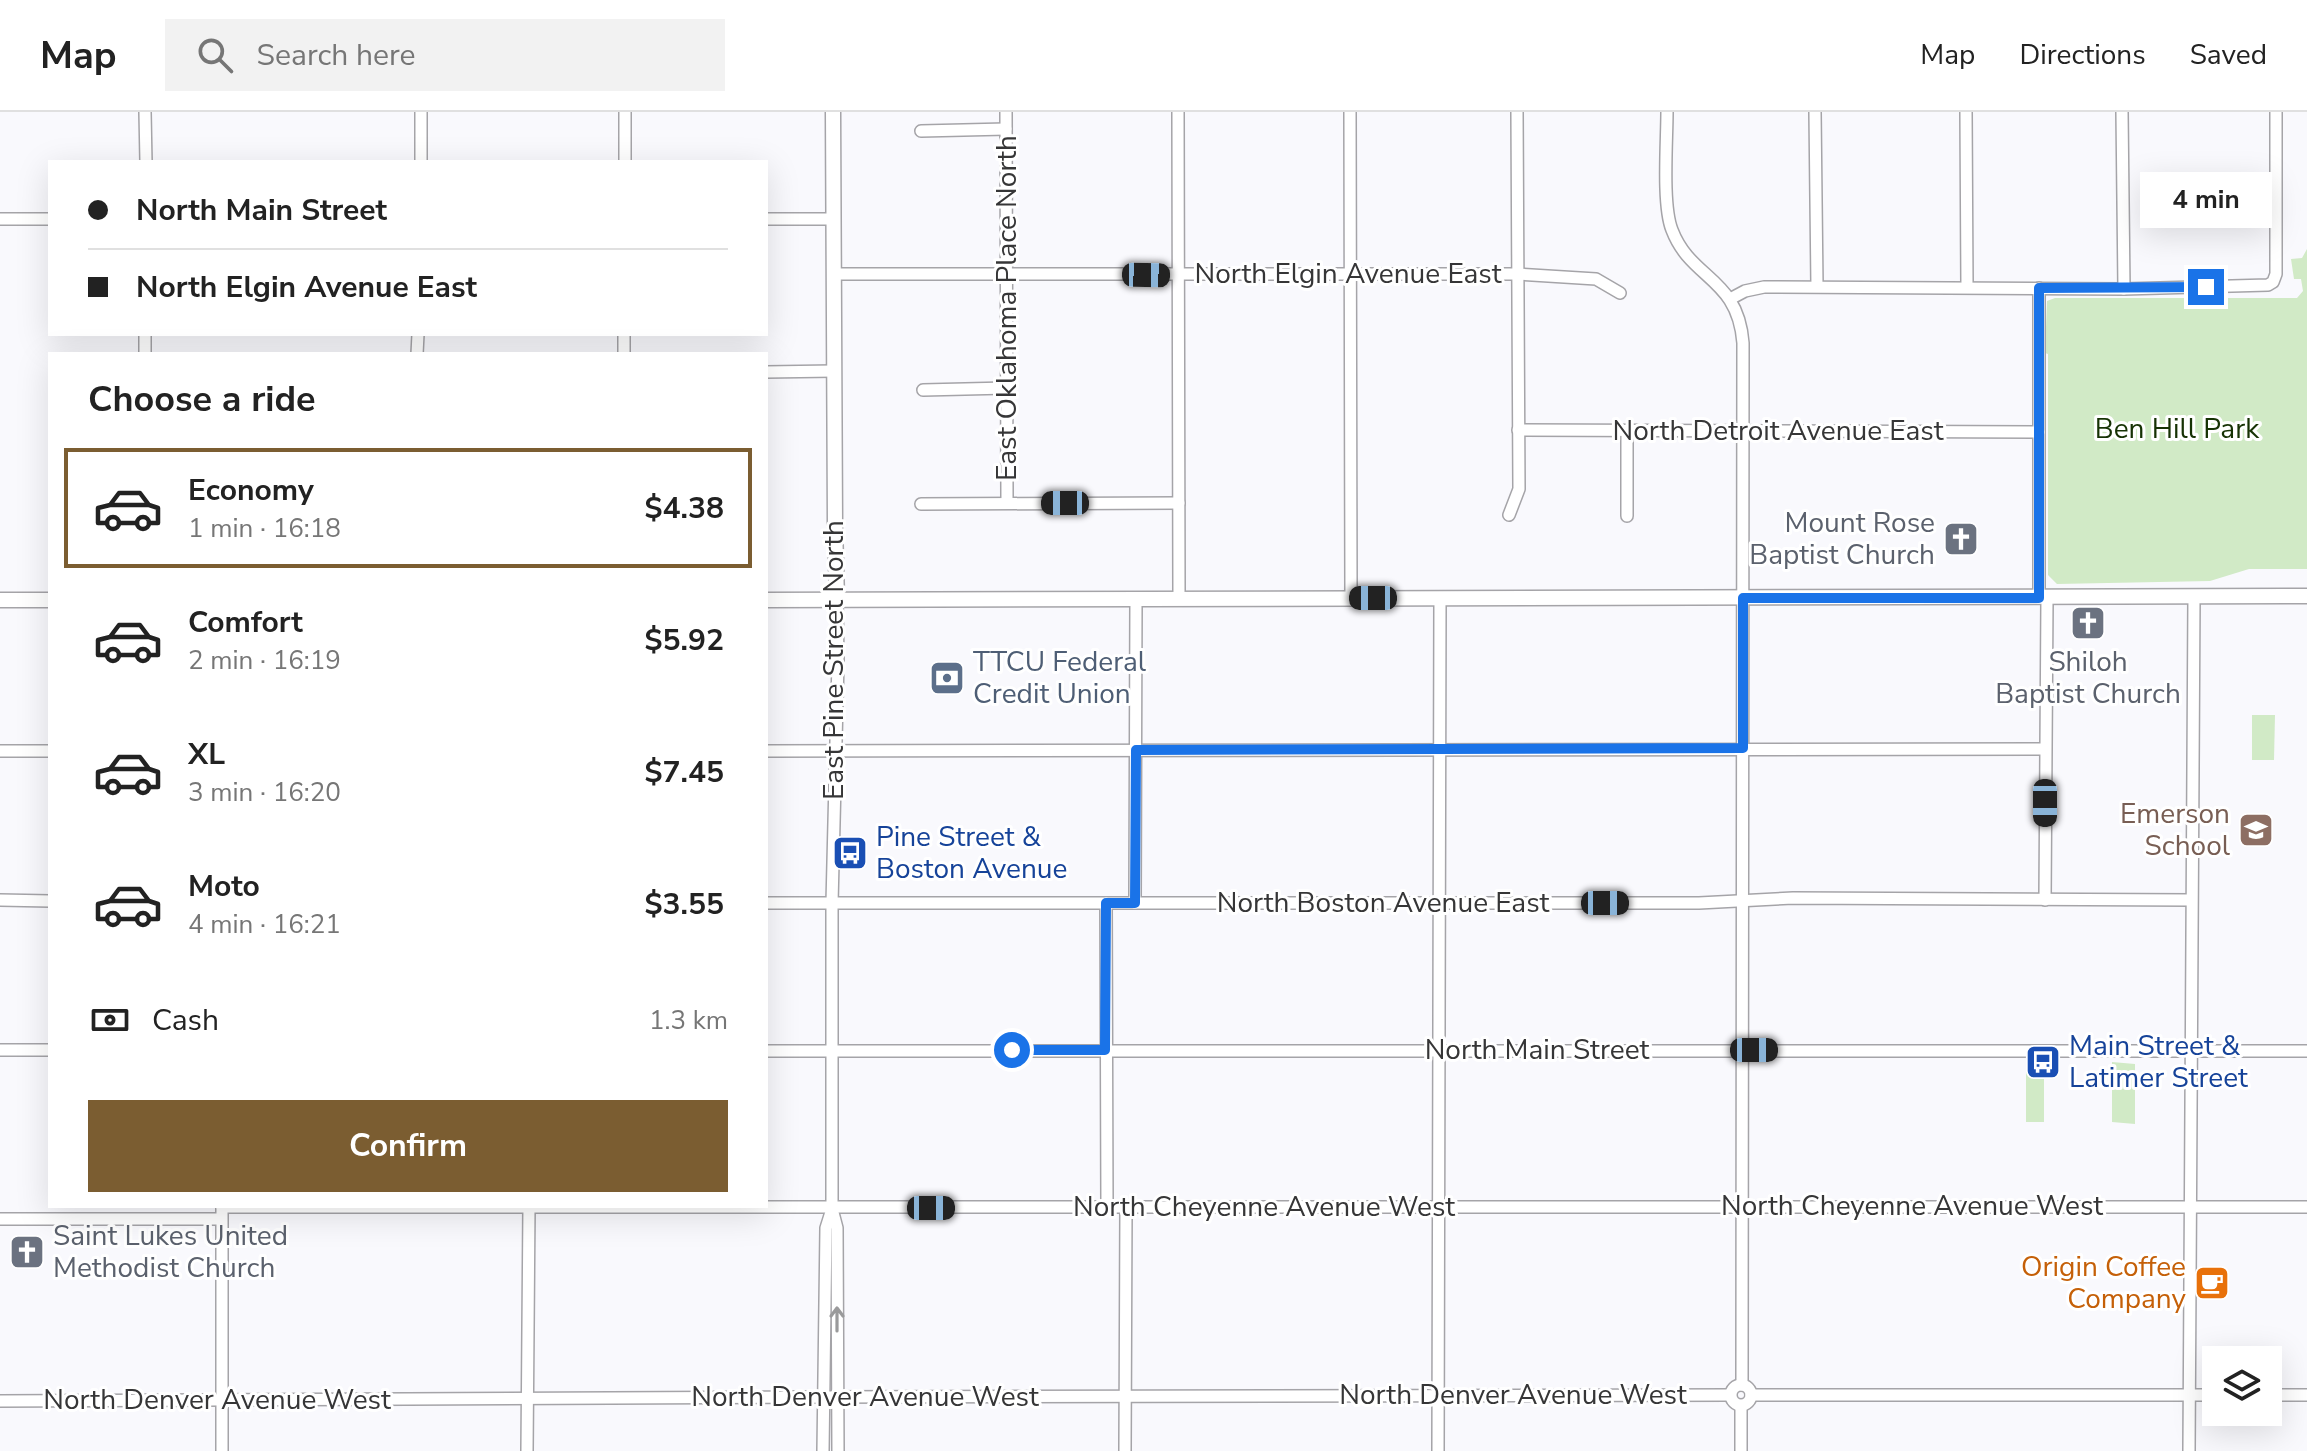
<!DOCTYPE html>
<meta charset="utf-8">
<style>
body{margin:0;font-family:"Nunito Sans",sans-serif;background:#f2f2f2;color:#222;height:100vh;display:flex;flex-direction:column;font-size:30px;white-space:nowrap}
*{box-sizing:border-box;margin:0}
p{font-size:26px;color:#767676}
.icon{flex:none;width:44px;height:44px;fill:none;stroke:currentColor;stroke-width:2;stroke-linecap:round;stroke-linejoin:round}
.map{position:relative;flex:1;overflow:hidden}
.panel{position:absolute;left:48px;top:240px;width:720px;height:856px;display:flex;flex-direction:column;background:#fff;border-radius:0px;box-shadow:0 8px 32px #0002}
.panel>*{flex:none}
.banner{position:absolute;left:48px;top:48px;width:720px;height:176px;border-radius:0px;box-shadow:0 8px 32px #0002;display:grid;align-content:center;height:176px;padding:0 40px;background:#fff}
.controls{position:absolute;left:2202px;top:1234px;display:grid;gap:16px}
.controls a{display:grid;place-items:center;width:80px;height:80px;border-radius:0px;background:#fff;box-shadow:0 8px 32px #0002;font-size:40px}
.end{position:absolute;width:36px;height:36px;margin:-18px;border:10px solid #1a73e8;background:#fff;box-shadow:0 0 0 4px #fff}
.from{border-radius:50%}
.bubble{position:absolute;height:56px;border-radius:0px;background:#fff;box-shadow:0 8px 32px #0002;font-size:26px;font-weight:700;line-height:56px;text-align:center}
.car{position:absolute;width:24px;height:48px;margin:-24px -12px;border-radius:10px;box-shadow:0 0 6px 2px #0007;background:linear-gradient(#222 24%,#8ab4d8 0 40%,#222 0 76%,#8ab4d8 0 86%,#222 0)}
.banner b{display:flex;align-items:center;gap:28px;height:76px;font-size:30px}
.banner b+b{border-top:2px solid #e0e0e0}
.banner i{width:20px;height:20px;background:#222}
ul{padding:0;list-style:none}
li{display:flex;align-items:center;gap:24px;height:120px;margin:0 16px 12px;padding:0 24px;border:4px solid transparent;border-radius:0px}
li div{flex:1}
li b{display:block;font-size:30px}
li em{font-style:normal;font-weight:700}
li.active{border-color:#7b5d31}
li>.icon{width:72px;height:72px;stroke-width:1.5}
h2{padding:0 40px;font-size:36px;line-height:96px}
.pay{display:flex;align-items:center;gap:20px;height:88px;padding:0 40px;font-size:30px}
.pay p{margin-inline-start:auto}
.cta{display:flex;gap:16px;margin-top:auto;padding:16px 40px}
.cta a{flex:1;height:92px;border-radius:0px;background:#7b5d31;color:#fff;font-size:32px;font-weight:700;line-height:92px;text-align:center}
header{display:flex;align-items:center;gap:48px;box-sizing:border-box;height:112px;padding:0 40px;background:#fff;border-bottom:2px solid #e0e0e0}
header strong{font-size:38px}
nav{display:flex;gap:44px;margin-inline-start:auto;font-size:28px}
.search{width:560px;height:72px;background:#f2f2f2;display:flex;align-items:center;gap:20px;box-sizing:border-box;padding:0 28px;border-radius:0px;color:#767676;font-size:30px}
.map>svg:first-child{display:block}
</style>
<header>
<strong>Map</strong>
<div class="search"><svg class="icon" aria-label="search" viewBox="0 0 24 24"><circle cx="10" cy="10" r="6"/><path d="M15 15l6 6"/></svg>Search here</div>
<nav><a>Map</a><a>Directions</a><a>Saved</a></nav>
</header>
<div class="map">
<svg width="2307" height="1339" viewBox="0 0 2307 1339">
<rect width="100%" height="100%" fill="#f9f9fd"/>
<g fill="#d1eac6">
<path d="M2307 137V457H2249L2210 469 2057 472 2048 463V242L2045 241 2047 189 2055 186H2297L2303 179 2301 167H2294L2291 147 2302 146Z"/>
<path d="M2252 603H2275L2274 648H2252Z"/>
<path d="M2112 950 2135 952V1012L2112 1010Z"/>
<rect x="2026" y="951" width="18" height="59"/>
</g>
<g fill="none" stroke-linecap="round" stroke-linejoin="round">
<g stroke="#a5a4a8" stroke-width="14">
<g id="minor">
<path d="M145 0 146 50"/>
<path d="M1006 0 1007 391"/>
<path d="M1178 0 1179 486"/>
<path d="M1350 0 1351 486"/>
<path d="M1667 0C1667 30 1662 93 1672 118 1691 168 1738 165 1743 231L1742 1273"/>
<path d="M1815 0 1817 174"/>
<path d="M1966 0 1967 175"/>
<path d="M2122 0 2124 177"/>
<path d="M921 19 1006 17"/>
<path d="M421 50V0"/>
<path d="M625 50V0"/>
<path d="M0 107H50"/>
<path d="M766 107H833"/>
<path d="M833 162H1517L1596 167 1620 181"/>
<path d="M2039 176V486"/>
<path d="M1730 187 1745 179 1764 175 2124 177 2268 173 2273 170 2276 162V0"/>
<path d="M145 242V222"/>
<path d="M417 242 418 222"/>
<path d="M624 242V222"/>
<path d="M766 260 834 259"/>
<path d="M923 278 1007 276"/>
<path d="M1518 318 2039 320"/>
<path d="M1627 319V404"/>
<path d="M921 392 1179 391"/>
<path d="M1509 403 1519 377 1517 0"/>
<path d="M837 488 838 549 832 791V1097L837 1116 838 1339"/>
<path d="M0 639H50"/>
<path d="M766 639 2045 637"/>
<path d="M0 788 50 789"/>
<path d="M2045 788 2047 486"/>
<path d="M766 791H1699L1793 786 2191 788"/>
<path d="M1106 791 1107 1095"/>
<path d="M1135 791 1136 486"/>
<path d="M0 938H50"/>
<path d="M766 939H2307"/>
<path d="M222 1094V1339"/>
<path d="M222 1095H2307"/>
<path d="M0 1107H221"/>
<circle cx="1741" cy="1283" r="10"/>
<path d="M1751 1283H2216"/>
<path d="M2268 1283H2307"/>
<path d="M0 1289 824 1285 1730 1283"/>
<path d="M1741 1294V1339"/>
<path d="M527 1339 529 1094"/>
<path d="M823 1339 826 1116 832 1097"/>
<path d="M1125 1339 1126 1095"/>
<path d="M1438 1339 1440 486"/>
<path d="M2189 1339 2194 484"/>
</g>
</g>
<g stroke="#a5a4a8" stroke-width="17">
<g id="major">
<path d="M833 0 835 414 837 488"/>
<path d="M0 488H50"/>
<path d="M766 488 2307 484"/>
</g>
</g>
<use href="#minor" stroke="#fff" stroke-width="11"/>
<use href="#major" stroke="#fff" stroke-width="14"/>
</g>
<defs><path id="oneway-shaft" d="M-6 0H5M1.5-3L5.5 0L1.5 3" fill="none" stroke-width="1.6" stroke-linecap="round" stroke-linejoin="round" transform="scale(2)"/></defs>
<use stroke="#9a9a9b" href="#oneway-shaft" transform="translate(837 1207) rotate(-90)"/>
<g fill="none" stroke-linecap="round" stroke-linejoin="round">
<path stroke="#1a73e8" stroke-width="10" d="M1012 938H1105L1106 791H1135L1136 638 1743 636V486H2039V176L2206 175"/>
</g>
<defs>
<g id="church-square" transform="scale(1.8)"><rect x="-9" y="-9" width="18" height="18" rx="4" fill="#6b7280" stroke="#fff"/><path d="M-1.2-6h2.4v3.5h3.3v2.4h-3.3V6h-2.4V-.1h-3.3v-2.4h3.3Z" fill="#fff"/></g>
<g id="bank-square" transform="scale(1.8)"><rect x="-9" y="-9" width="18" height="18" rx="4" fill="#5c6f8a" stroke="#fff"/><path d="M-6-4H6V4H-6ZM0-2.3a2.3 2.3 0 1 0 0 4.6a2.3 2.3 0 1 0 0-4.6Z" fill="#fff"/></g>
<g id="school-square" transform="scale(1.8)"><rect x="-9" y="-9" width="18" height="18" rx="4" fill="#8d6e63" stroke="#fff"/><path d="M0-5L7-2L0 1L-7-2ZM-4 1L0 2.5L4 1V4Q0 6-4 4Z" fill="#fff"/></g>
<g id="bus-square" transform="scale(1.8)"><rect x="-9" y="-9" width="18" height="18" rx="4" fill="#1a4fb4" stroke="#fff"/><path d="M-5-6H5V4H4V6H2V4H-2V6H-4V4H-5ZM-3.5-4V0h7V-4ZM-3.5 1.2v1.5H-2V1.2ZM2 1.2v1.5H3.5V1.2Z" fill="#fff"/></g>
<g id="cafe-square" transform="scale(1.8)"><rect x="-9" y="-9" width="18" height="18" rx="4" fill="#e8710a" stroke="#fff"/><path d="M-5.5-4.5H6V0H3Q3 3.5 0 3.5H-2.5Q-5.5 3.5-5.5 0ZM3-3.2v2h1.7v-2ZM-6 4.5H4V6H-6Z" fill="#fff"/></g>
</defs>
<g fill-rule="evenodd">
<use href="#church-square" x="1961" y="427"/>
<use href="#church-square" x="2088" y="511"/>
<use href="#bank-square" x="947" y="566"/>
<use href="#school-square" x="2256" y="718"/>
<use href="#bus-square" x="850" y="741"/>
<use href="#bus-square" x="2043" y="950"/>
<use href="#church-square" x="27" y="1140"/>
<use href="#cafe-square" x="2212" y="1171"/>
</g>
<g text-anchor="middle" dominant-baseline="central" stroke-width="6" stroke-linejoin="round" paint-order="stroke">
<g font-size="28" fill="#363637" stroke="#fff">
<text x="1348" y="162">North Elgin Avenue East</text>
<text transform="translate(1007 196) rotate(-90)">East Oklahoma Place North</text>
<text x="1778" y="319">North Detroit Avenue East</text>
<text transform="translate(834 548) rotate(-90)">East Pine Street North</text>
<text x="1383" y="791">North Boston Avenue East</text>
<text x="1537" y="938">North Main Street</text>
<text x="1912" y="1094">North Cheyenne Avenue West</text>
<text x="1264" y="1095">North Cheyenne Avenue West</text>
<text x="1513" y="1283">North Denver Avenue West</text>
<text x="865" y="1285">North Denver Avenue West</text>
<text x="217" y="1288">North Denver Avenue West</text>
</g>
<g font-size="28" fill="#163204" stroke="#fff">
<text x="2177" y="317">Ben Hill Park</text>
</g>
<g font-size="28" fill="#5b616d" stroke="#fff" text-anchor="end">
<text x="1935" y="411">Mount Rose<tspan x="1935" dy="32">Baptist Church</tspan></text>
<text x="2088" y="550" text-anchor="middle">Shiloh<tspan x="2088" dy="32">Baptist Church</tspan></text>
<text x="53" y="1124" text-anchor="start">Saint Lukes United<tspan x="53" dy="32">Methodist Church</tspan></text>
</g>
<g font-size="28" fill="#4e5e75" stroke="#fff" text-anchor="start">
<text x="973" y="550">TTCU Federal<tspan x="973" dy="32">Credit Union</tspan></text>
</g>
<g font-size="28" fill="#785e54" stroke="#fff" text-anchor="end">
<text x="2230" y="702">Emerson<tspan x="2230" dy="32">School</tspan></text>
</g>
<g font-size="28" fill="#164399" stroke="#fff" text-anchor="start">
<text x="876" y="725">Pine Street &amp;<tspan x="876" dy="32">Boston Avenue</tspan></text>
<text x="2069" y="934">Main Street &amp;<tspan x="2069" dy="32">Latimer Street</tspan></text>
</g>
<g font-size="28" fill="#c56008" stroke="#fff" text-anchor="end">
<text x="2186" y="1155">Origin Coffee<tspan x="2186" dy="32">Company</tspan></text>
</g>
</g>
</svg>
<div class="controls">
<a><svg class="icon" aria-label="layers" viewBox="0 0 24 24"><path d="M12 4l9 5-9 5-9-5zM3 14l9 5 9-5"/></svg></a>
</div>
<i class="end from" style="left:1012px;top:938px"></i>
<i class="end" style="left:2206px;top:175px"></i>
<div class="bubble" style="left:2140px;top:60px;width:132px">4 min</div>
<i class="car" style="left:1146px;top:163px;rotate:91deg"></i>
<i class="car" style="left:1065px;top:391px;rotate:270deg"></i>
<i class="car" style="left:1373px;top:486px;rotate:270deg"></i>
<i class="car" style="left:2045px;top:691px;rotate:180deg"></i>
<i class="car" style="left:1605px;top:791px;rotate:90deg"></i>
<i class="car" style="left:1754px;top:938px;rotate:90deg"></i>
<i class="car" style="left:931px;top:1096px;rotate:90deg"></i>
<div class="banner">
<b><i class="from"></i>North Main Street</b>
<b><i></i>North Elgin Avenue East</b>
</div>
<section class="panel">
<h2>Choose a ride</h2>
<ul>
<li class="active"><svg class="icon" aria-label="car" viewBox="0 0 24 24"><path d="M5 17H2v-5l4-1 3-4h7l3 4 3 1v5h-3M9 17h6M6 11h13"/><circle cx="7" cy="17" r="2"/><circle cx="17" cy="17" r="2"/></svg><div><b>Economy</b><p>1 min · 16:18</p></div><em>$4.38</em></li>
<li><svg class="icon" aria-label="car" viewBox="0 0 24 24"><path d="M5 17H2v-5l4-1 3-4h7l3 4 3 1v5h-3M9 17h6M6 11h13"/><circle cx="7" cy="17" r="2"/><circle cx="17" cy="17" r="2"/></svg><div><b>Comfort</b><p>2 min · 16:19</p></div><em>$5.92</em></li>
<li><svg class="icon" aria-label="car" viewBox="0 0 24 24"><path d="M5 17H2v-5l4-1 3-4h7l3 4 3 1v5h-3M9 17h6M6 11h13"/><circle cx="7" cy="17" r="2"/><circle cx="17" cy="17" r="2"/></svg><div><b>XL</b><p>3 min · 16:20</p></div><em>$7.45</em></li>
<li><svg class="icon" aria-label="car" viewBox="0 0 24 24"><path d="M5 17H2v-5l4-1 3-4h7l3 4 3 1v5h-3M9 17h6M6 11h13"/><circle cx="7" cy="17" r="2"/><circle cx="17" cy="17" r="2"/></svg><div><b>Moto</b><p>4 min · 16:21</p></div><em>$3.55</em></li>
</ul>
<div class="pay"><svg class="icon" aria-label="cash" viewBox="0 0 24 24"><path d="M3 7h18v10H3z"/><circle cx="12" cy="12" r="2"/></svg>Cash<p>1.3 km</p></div>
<div class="cta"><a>Confirm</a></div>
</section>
</div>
